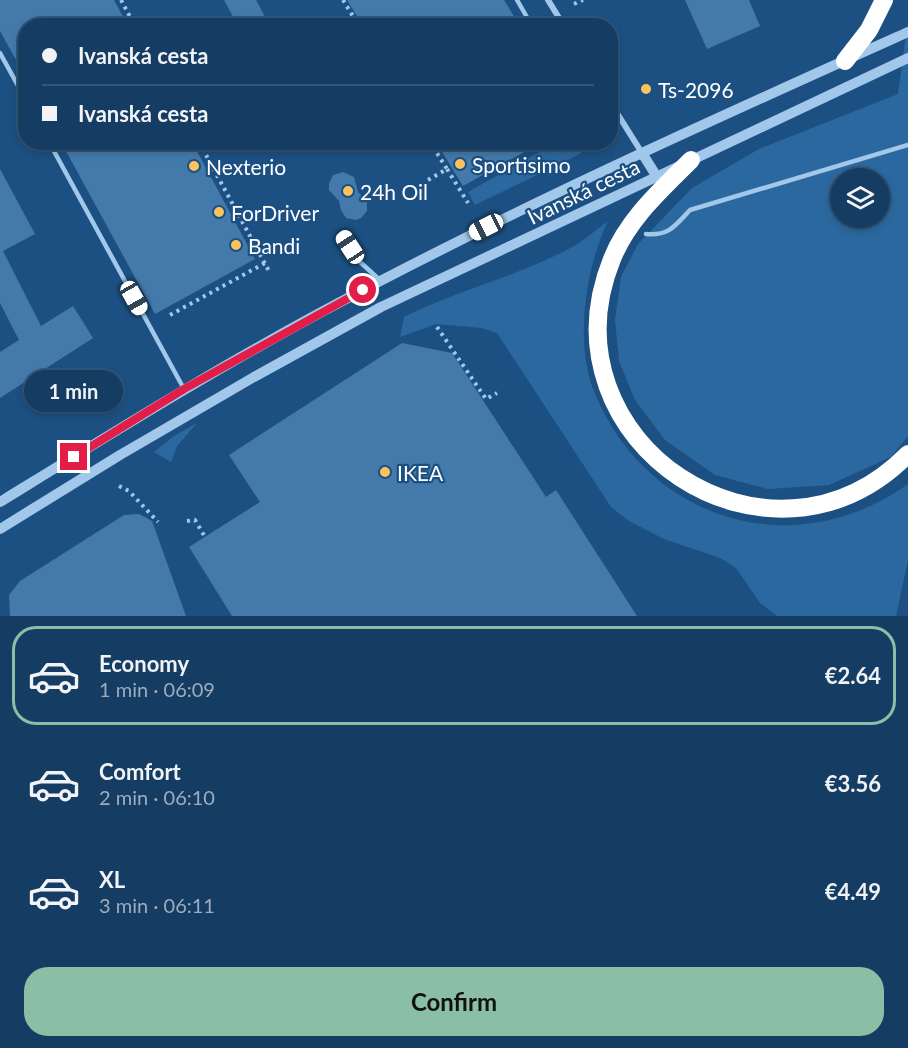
<!DOCTYPE html>
<meta charset="utf-8">
<style>
body{margin:0;font-family:Lato,sans-serif;background:#1e4368;color:#f1f3f6;height:100vh;display:flex;flex-direction:column;font-size:22px;white-space:nowrap}
*{box-sizing:border-box;margin:0}
p{font-size:20px;color:#9dadbe}
.icon{flex:none;width:33px;height:33px;fill:none;stroke:currentColor;stroke-width:2;stroke-linecap:round;stroke-linejoin:round}
.map{position:relative;height:616px;overflow:hidden}
.drawer{display:flex;flex-direction:column;background:#153c62;flex:1}
.drawer>*{flex:none}
.guide{position:absolute;left:18px;top:18px;width:600px;height:132px;border-radius:24px;box-shadow:0 3px 9px #0003,0 0 0 2px #345677;display:grid;align-content:center;height:132px;padding:0 24px;background:#153c62}
.buttons{position:absolute;left:830px;top:168px;display:grid;gap:12px}
.buttons a{display:grid;place-items:center;width:60px;height:60px;border-radius:50%;background:#153c62;box-shadow:0 3px 9px #0003,0 0 0 2px #345677;font-size:30px}
.end{position:absolute;width:27px;height:27px;margin:-14px;border:8px solid #e11d48;background:#fff;box-shadow:0 0 0 3px #fff}
.from{border-radius:50%}
.bubble{position:absolute;height:42px;border-radius:21px;background:#153c62;box-shadow:0 3px 9px #0003,0 0 0 2px #345677;font-size:20px;font-weight:700;line-height:42px;text-align:center}
.car{position:absolute;width:18px;height:36px;margin:-18px -9px;border-radius:8px;box-shadow:0 0 4px 2px #0007;background:linear-gradient(#fff 24%,#345 0 40%,#fff 0 76%,#345 0 86%,#fff 0)}
.guide b{display:flex;align-items:center;gap:21px;height:57px;font-size:22px}
.guide b+b{border-top:2px solid #345677}
.guide i{width:15px;height:15px;background:#f1f3f6}
ul{padding:10px 0 0;list-style:none}
li{display:flex;align-items:center;gap:18px;height:99px;margin:0 12px 9px;padding:0 12px;border:3px solid transparent;border-radius:24px}
li div{flex:1}
li b{display:block;font-size:22px}
li em{font-style:normal;font-weight:700}
li.active{border-color:#8abfa5}
li>.icon{width:54px;height:54px;stroke-width:1.5}
.action{display:flex;gap:12px;margin-top:auto;padding:12px 24px}
.action a{flex:1;height:69px;border-radius:24px;background:#8abfa5;color:#111;font-size:24px;font-weight:700;line-height:69px;text-align:center}
.map>svg:first-child{display:block}
</style>
<div class="map">
<svg width="908" height="616" viewBox="0 0 908 616">
<rect width="100%" height="100%" fill="#1c5082"/>
<g fill="#2b689f" fill-rule="evenodd">
<path d="M908 20V436L891 457 829 485 768 489 715 475 665 440 635 400 619 361 615 320 621 277 638 244 692 188 759 149 898 94ZM840 178H879V218H840Z"/>
<path d="M556 143H580L583 150 580 154 475 205 468 192Z"/>
<path d="M608 221C585 269 574 344 595 394 649 522 795 565 908 484V560L896 616H777L760 603 736 568 720 558 664 539 629 521 611 507 497 333 482 328 436 324 400 337 404 317C459 289 520 276 574 246 586 239 597 229 608 221Z"/>
<path d="M197 423 177 446 171 462 154 452 174 436Z"/>
</g>
<g fill="#447aab">
<path d="M0 0H114L128 26H26V78L0 31Z"/>
<path d="M224 0H256L270 26H238Z"/>
<path d="M347 0H504L520 26H363Z"/>
<path d="M685 0H749L760 26 707 49Z"/>
<path d="M61 142H192L255 259 155 314Z"/>
<path d="M436 142H542L463 186Z"/>
<path d="M0 169 35 234 3 251 41 326 73 306 93 338 0 398V352L19 340 0 303Z"/>
<path d="M343 172 354 177 358 192 367 201V211L361 218 356 220 346 218 341 210 339 201 329 190V184L333 175Z"/>
<path d="M402 343 452 353 546 497 556 490 637 616H232L189 547 260 502 229 455Z"/>
<path d="M139 514 152 521 186 616H10L9 595 20 581 124 515Z"/>
</g>
<g fill="none" stroke-linecap="round" stroke-linejoin="round">
<g stroke="#a1c7ea" stroke-width="4" stroke-dasharray="3 4.5" stroke-linecap="butt">
<path d="M121 0 135 26"/>
<path d="M343 0 359 26"/>
<path d="M574 4 583 0"/>
<path d="M199 142 270 273"/>
<path d="M447 169 468 203"/>
<path d="M428 180 447 169 430 142"/>
<path d="M170 315 265 263"/>
<path d="M437 327 486 399 497 393"/>
<path d="M119 486 129 491 158 522"/>
<path d="M187 521 195 520 205 537"/>
</g>
<g stroke="#a1c7ea" stroke-width="4.5">
<path d="M517 0 532 26"/>
<path d="M0 53 26 100"/>
<path d="M49 142 184 389"/>
<path d="M646 234C669 236 675 226 690 210L908 145"/>
<path d="M343 236 360 262 381 281"/>
</g>
<g stroke="#a1c7ea" stroke-width="6">
<path d="M548 0 564 26"/>
<path d="M610 102 642 153"/>
</g>
<g stroke="#a1c7ea" stroke-width="10">
<path d="M642 153 657 177"/>
<path d="M0 502C114 432 228 361 346 299 529 202 719 117 908 32"/>
<path d="M0 529 120 455 254 377 381 307 908 58"/>
</g>
<g stroke="#fff" stroke-width="18">
<path d="M845 61 869 30 884 0"/>
<path d="M691 160C661 190 628 219 612 259 538 442 770 594 908 454"/>
</g>
</g>
<g fill="none" stroke-linecap="round" stroke-linejoin="round">
<path stroke="#e11d48" stroke-width="8" d="M74 457 184 389 363 290"/>
</g>
<g fill="#fbc25e" stroke="#1c5082" stroke-width="2">
<circle cx="646" cy="89" r="6"/>
<circle cx="460" cy="164" r="6"/>
<circle cx="194" cy="166" r="6"/>
<circle cx="348" cy="191" r="6"/>
<circle cx="219" cy="212" r="6"/>
<circle cx="236" cy="245" r="6"/>
<circle cx="385" cy="472" r="6"/>
</g>
<g text-anchor="middle" dominant-baseline="central" stroke-width="4.5" stroke-linejoin="round" paint-order="stroke">
<g font-size="21" fill="#fff" stroke="#1c5082" text-anchor="start">
<text x="658" y="89">Ts-2096</text>
<text x="472" y="164">Sportisimo</text>
<text x="206" y="166">Nexterio</text>
<text x="360" y="191">24h Oil</text>
<text x="231" y="212">ForDriver</text>
<text x="248" y="245">Bandi</text>
<text x="397" y="472">IKEA</text>
</g>
<g font-size="21" fill="#fff" stroke="#1c5082">
<text transform="translate(583 191) rotate(-26)">Ivanská cesta</text>
</g>
</g>
</svg>
<div class="buttons">
<a><svg class="icon" aria-label="layers" viewBox="0 0 24 24"><path d="M12 4l9 5-9 5-9-5zM3 14l9 5 9-5"/></svg></a>
</div>
<i class="end from" style="left:363px;top:290px"></i>
<i class="end" style="left:74px;top:457px"></i>
<div class="bubble" style="left:24px;top:370px;width:99px">1 min</div>
<i class="car" style="left:486px;top:227px;rotate:243deg"></i>
<i class="car" style="left:350px;top:247px;rotate:327deg"></i>
<i class="car" style="left:134px;top:298px;rotate:151deg"></i>
<div class="guide">
<b><i class="from"></i>Ivanská cesta</b>
<b><i></i>Ivanská cesta</b>
</div>
</div>
<section class="drawer">
<ul>
<li class="active"><svg class="icon" aria-label="car" viewBox="0 0 24 24"><path d="M5 17H2v-5l4-1 3-4h7l3 4 3 1v5h-3M9 17h6M6 11h13"/><circle cx="7" cy="17" r="2"/><circle cx="17" cy="17" r="2"/></svg><div><b>Economy</b><p>1 min · 06:09</p></div><em>€2.64</em></li>
<li><svg class="icon" aria-label="car" viewBox="0 0 24 24"><path d="M5 17H2v-5l4-1 3-4h7l3 4 3 1v5h-3M9 17h6M6 11h13"/><circle cx="7" cy="17" r="2"/><circle cx="17" cy="17" r="2"/></svg><div><b>Comfort</b><p>2 min · 06:10</p></div><em>€3.56</em></li>
<li><svg class="icon" aria-label="car" viewBox="0 0 24 24"><path d="M5 17H2v-5l4-1 3-4h7l3 4 3 1v5h-3M9 17h6M6 11h13"/><circle cx="7" cy="17" r="2"/><circle cx="17" cy="17" r="2"/></svg><div><b>XL</b><p>3 min · 06:11</p></div><em>€4.49</em></li>
</ul>
<div class="action"><a>Confirm</a></div>
</section>
